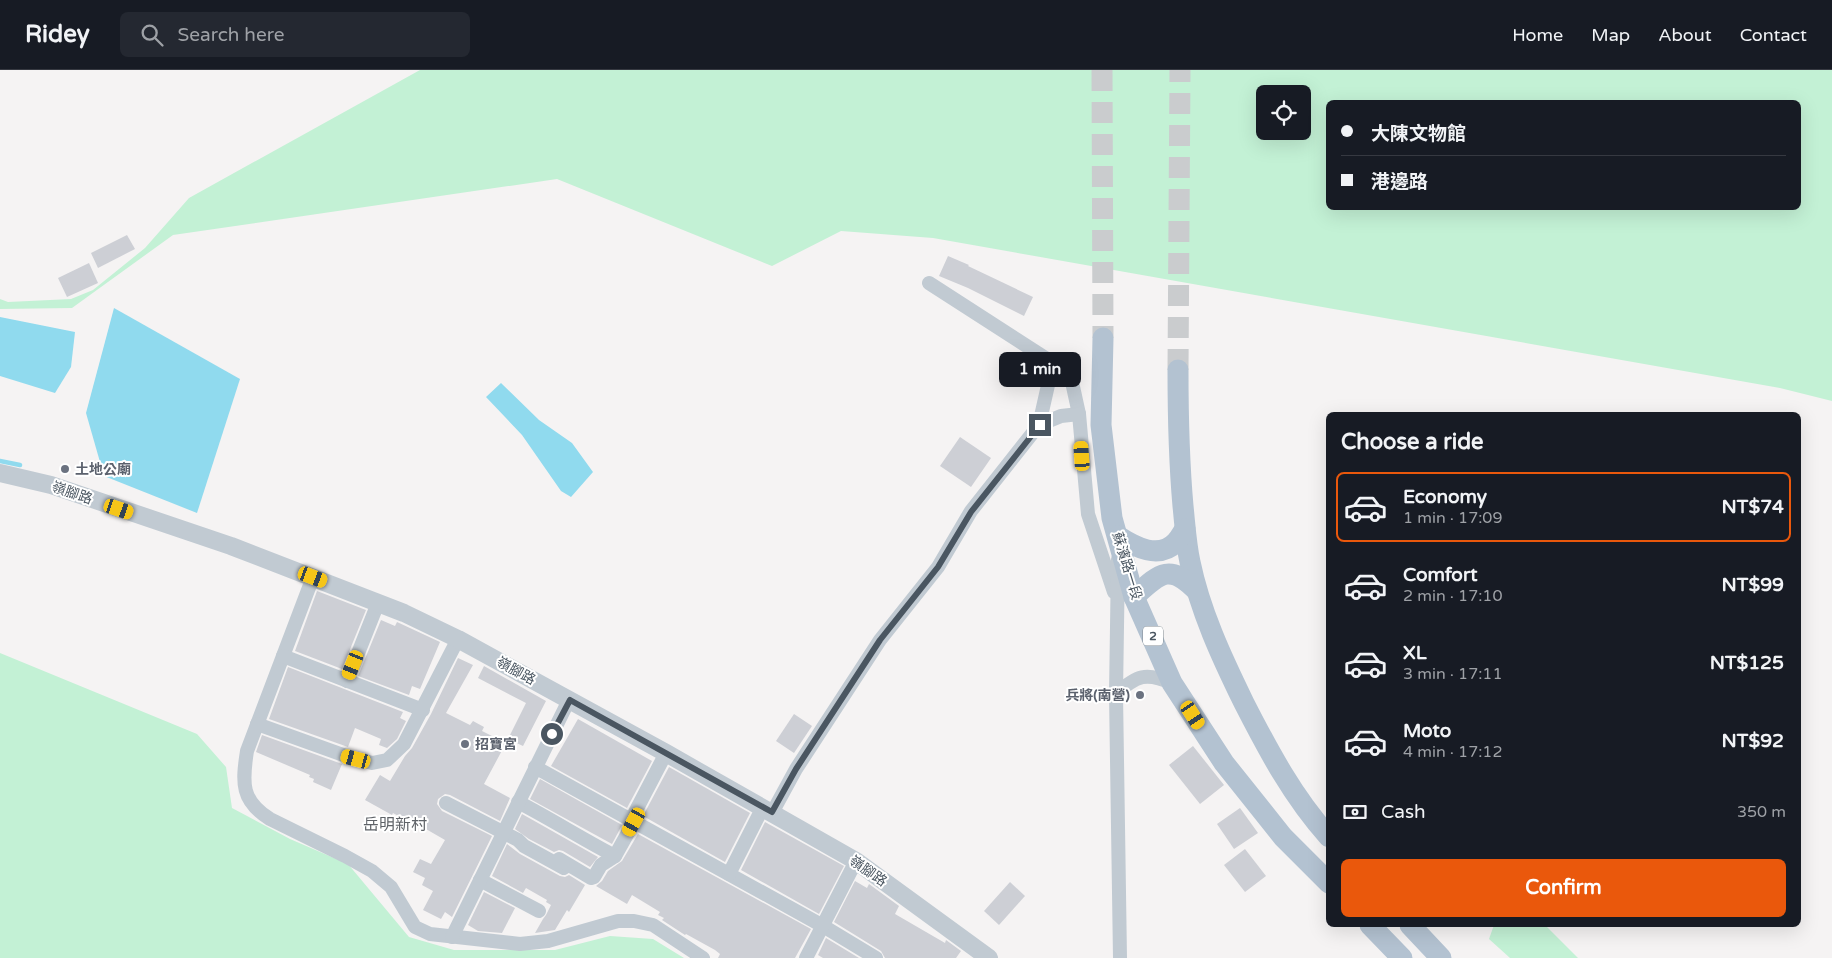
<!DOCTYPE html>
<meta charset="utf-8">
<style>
body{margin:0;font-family:"Varela Round","Noto Sans TC",sans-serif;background:#242831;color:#f1f3f6;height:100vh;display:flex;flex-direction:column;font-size:19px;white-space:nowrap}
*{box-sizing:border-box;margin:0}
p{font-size:16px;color:#9ea1a6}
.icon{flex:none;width:28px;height:28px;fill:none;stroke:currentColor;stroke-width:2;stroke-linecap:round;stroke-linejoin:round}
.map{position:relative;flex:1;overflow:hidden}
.sheet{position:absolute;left:1326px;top:342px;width:475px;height:515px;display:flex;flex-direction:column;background:#171b24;border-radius:8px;box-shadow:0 5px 20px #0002}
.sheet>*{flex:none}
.guide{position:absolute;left:1326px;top:30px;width:475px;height:110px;border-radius:8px;box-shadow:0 5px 20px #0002;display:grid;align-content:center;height:110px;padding:0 15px;background:#171b24}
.controls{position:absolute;left:1256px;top:15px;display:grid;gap:10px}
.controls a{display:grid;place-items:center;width:55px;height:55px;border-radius:8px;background:#171b24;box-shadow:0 5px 20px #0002;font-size:25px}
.end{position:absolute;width:22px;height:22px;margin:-11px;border:6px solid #4a5661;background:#fff;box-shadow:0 0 0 2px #fff}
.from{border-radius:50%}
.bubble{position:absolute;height:35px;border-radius:8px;background:#171b24;box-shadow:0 5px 20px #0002;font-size:16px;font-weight:700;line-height:35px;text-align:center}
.car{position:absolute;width:15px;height:30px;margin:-15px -8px;border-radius:6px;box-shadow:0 0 4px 1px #0007;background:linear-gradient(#f5c518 24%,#345 0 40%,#f5c518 0 76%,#345 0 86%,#f5c518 0)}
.guide b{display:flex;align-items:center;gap:18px;height:48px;font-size:19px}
.guide b+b{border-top:1px solid #363941}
.guide i{width:12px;height:12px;background:#f1f3f6}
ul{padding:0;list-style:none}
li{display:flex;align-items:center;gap:15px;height:70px;margin:0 10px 8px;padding:0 5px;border:2px solid transparent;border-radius:8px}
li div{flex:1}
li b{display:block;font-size:19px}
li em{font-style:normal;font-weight:700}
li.current{border-color:#ea580c}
li>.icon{width:45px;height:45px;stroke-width:1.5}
h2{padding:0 15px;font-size:22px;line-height:60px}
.pay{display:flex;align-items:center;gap:12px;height:55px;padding:0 15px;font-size:19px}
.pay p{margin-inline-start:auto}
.action{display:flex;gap:10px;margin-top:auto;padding:10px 15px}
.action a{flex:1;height:58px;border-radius:8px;background:#ea580c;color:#fff;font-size:20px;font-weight:700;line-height:58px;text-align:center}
header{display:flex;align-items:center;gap:30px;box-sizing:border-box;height:70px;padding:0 25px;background:#171b24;border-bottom:1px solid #363941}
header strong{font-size:24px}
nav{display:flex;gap:28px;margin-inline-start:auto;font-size:18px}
.search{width:350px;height:45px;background:#242831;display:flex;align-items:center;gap:12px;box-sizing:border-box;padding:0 18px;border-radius:8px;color:#9ea1a6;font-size:19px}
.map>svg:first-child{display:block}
</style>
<header>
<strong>Ridey</strong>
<div class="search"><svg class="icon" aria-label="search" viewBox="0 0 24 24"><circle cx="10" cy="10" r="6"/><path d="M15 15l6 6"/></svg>Search here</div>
<nav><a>Home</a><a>Map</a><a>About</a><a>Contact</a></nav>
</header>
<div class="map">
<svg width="1832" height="888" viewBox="0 0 1832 888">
<rect width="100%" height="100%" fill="#f5f3f3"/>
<g fill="#c3f1d5" fill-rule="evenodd">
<path d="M420 0H1832V331L1780 318 933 168 841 161 772 196 557 109 173 165 72 238 0 239V229L8 232 71 229 93 220 145 178 189 128ZM1265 24H1302V61H1265ZM1329 32H1799V138H1329Z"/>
<path d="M0 583 197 664 226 697 232 738 290 769 348 794 409 867 454 880H555L610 866 653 869 684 888H0Z"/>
<path d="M1494 855H1545L1578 888H1510L1489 869Z"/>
</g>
<g fill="#90daee">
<path d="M114 238 240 309 197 443 104 406 86 343Z"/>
<path d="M0 247 75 262 71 297 55 323 0 306Z"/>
<path d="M501 313 539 350 572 373 593 402 571 427 561 421 522 365 486 327Z"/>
</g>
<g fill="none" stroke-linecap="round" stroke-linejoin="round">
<path stroke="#90daee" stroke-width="4.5" d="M0 391 20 395"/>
</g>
<g fill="#cdcfd5">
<path d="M127 165 135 179 98 198 91 183Z"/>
<path d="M948 186 969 195 968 196 1033 227 1024 246 968 218 939 206Z"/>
<path d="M89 193 98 213 67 227 58 208Z"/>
<path d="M960 367 991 388 971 417 940 396Z"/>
<path d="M317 521 366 540 342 599 295 581Z"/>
<path d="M381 550 395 556 397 552 440 572 420 619 412 616 409 625 358 606Z"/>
<path d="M458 588 473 595 446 643 470 655 473 651 484 657 482 661 506 673 484 714 510 728 500 751 450 725 445 724 438 729 437 734 442 741 492 766 452 847 445 842 441 849 423 840 433 821 422 815 425 808 413 802 420 789 431 794 445 770 419 755 418 757 393 743 392 745 365 730 380 705 390 711 405 686 412 678 431 644Z"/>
<path d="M484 596 546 631 523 676 508 669 526 633 478 608Z"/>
<path d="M288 597 403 642 400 648 406 651 397 669 387 678 379 675 381 669 355 658 348 677 269 649Z"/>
<path d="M794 644 812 656 794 683 776 671Z"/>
<path d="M578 649 652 691 627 738 551 696Z"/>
<path d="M262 665 342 694 331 720 313 712 314 709 309 707 310 705 256 682Z"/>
<path d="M1193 676 1224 715 1200 734 1169 695Z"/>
<path d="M669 697 750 743 725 792 643 746Z"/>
<path d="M540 709 622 755 612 774 530 729Z"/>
<path d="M1240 738 1258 763 1234 779 1217 754Z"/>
<path d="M522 744 538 753 598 787 590 797 563 781 559 780 554 782 529 769 515 759Z"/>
<path d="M765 752 844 796 819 844 741 800Z"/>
<path d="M638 764 811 859 795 888H718L720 884 715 880 686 864 685 865 662 850 664 848 658 845 660 842 632 825 627 834 596 816 602 811 608 801 622 791Z"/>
<path d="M507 774 520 784 560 806 565 807 569 805 585 815 569 842 567 840 555 860 535 863 543 849 546 845 551 835 546 832 547 830 526 818 523 823 492 806Z"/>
<path d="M1245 779 1266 806 1245 822 1224 795Z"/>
<path d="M855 811 867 818 869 814 899 836 895 844 945 873 946 870 961 881 956 888H885L881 881 834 852Z"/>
<path d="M1010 812 1025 826 999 855 984 841Z"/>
<path d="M484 822 515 838 502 863 478 861 468 855Z"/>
<path d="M826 868 859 888H823L818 885Z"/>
</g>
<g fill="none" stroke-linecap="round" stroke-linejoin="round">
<g stroke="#caccce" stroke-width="21" stroke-dasharray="21 11" stroke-linecap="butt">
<path d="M1102 0 1103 268"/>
<path d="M1178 300 1180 0"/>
</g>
<g stroke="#c1cad2" stroke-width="14">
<path d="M929 213 1053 293 1072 312 1079 344 1088 444 1114 522"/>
<path d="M1039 355 1061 346 1079 344"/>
<path d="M1118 489 1116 624 1120 888"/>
<path d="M313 507 247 681C242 713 241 731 270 749L345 786 372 801 391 817 415 857 430 864 520 874 548 871 618 851H634L653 855 703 888"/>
<path d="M283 586 423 640"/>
<path d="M347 611 378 533"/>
<path d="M1116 624C1137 605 1146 602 1172 613"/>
<path d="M257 654 346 686 372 693 387 690 404 674 458 569"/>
<path d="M535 697 823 856 876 888"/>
<path d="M518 732C551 749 582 769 615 786L634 752"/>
<path d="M446 733 518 770 524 776 564 798"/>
<path d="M772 743 796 699 880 570 938 497 971 441 1039 355 1053 293"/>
<path d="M631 750 666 683"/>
<path d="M559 789 591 808 594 807 601 795 615 786"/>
<path d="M729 804 763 737"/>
<path d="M480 810 539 841"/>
<path d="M452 867 569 630"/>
<path d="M806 888 856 791"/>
</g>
<path stroke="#c1cad2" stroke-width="18" d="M0 403 51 415 231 476 404 543 458 569 666 683 856 791 989 888"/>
<g stroke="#b3c2d1" stroke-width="21">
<path d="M1103 268 1101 355 1112 448 1134 527 1172 613 1224 693 1283 767 1329 813"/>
<path d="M1178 300C1178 346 1179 391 1183 436 1185 455 1186 474 1190 492 1200 541 1222 588 1244 633 1268 680 1293 727 1329 767"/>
<path d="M1118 466C1135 477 1159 490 1176 472 1180 468 1182 463 1185 459"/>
<path d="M1134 527C1159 504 1169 492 1197 521"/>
<path d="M1370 855 1402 888"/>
<path d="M1410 855 1441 888"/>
</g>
</g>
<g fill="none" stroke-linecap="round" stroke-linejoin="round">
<path stroke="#4a5661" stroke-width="6" d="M552 664 570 630 772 742 796 699 880 570 938 497 971 442 1040 355"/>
</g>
<g fill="#6b7280" stroke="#fff" stroke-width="2">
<circle cx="65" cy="399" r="5"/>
<circle cx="1140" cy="625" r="5"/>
<circle cx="465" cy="674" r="5"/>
</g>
<g text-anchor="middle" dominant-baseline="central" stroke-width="4" stroke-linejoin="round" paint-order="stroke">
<rect fill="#fff" stroke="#808990" stroke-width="1" x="1143" y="556.5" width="20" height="19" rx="4"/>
<g font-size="12" font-weight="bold" fill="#4a5661">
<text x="1153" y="566">2</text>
</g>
<g font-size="14" font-weight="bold" fill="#5b616d" stroke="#fff" text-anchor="start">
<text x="75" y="399">土地公廟</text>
<text x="1130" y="625" text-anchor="end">兵將(南營)</text>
<text x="475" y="674">招寶宮</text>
</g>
<g font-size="14" fill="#4a5661" stroke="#fff">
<text transform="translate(72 423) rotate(19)">嶺腳路</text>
<text transform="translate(1127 496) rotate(73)">蘇濱路一段</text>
<text transform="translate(516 601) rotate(29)">嶺腳路</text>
<text transform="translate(868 801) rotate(35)">嶺腳路</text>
</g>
<g font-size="16" fill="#5f6368" stroke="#fff">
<text x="395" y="755">岳明新村</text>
</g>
</g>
</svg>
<div class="controls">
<a><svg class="icon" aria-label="locate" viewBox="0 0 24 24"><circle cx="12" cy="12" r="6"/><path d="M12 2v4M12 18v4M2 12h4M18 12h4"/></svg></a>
</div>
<i class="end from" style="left:552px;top:664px"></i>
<i class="end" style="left:1040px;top:355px"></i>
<div class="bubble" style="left:999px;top:282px;width:82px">1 min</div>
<i class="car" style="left:1082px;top:386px;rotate:356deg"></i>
<i class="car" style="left:119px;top:439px;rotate:109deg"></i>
<i class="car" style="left:313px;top:507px;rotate:111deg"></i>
<i class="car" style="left:353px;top:595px;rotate:202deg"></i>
<i class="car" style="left:1193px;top:645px;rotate:147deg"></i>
<i class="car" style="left:356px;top:689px;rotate:285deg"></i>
<i class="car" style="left:634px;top:752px;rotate:209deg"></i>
<div class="guide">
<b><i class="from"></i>大陳文物館</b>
<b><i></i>港邊路</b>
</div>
<section class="sheet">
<h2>Choose a ride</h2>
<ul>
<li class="current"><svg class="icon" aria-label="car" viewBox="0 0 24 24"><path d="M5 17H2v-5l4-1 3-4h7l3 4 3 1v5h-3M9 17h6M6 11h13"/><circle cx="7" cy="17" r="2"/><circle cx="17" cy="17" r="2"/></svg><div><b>Economy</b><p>1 min · 17:09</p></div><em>NT$74</em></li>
<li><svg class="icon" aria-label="car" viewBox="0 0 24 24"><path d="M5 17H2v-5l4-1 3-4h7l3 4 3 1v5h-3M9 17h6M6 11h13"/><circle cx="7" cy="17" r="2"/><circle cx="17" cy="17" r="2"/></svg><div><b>Comfort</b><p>2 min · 17:10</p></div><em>NT$99</em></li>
<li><svg class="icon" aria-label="car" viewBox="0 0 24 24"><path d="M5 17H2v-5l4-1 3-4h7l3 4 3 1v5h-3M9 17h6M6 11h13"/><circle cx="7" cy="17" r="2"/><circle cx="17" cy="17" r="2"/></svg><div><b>XL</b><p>3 min · 17:11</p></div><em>NT$125</em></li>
<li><svg class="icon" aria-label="car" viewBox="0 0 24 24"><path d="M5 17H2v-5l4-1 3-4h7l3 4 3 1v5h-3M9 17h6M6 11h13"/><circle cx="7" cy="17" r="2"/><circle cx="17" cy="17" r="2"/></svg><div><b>Moto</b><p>4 min · 17:12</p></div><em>NT$92</em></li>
</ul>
<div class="pay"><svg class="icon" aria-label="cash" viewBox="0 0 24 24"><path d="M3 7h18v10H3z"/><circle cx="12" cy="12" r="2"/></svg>Cash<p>350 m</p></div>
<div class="action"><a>Confirm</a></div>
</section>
</div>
